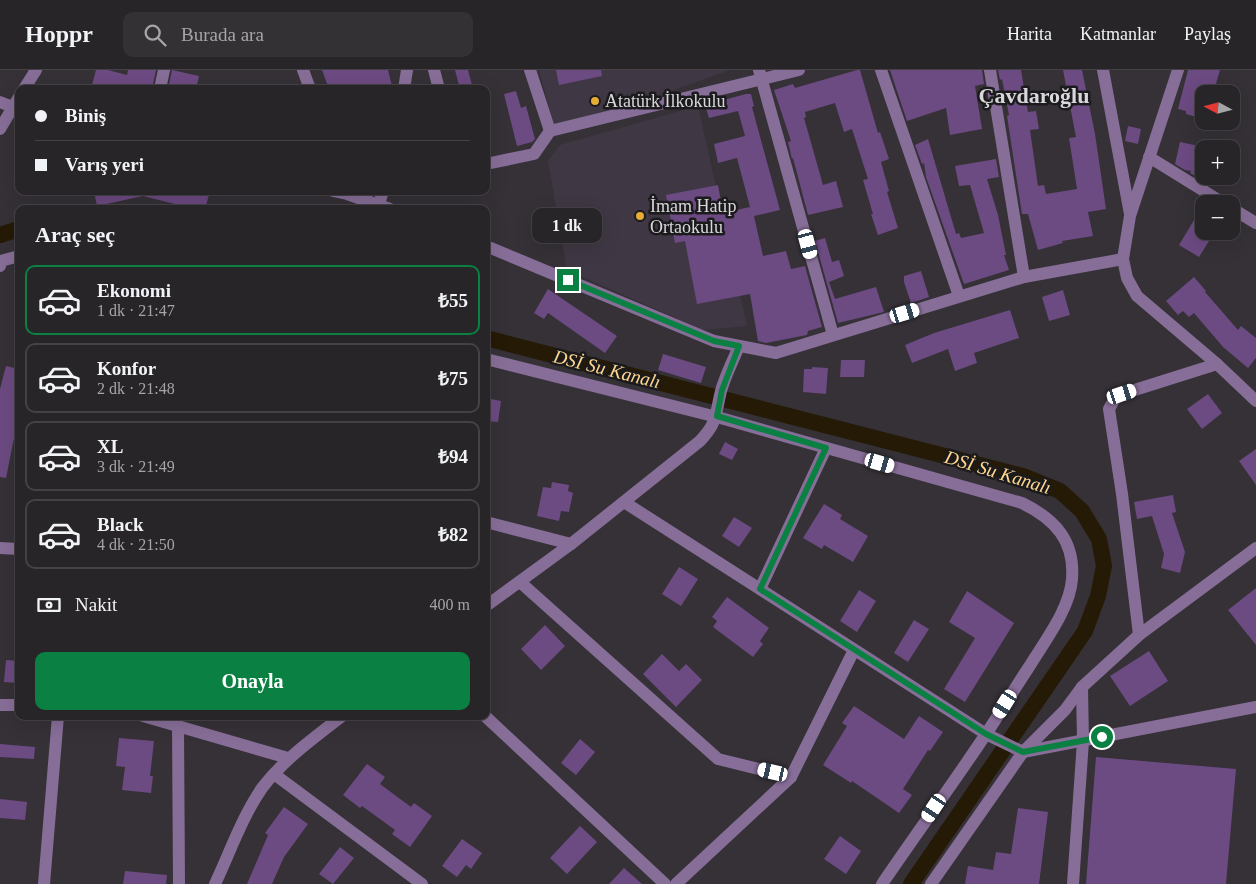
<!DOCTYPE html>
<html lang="tr">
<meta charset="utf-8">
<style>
body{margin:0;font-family:Georgia,serif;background:#343135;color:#f1f3f6;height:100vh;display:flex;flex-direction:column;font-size:19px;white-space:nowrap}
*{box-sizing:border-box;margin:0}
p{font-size:16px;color:#a5a5a8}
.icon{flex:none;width:28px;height:28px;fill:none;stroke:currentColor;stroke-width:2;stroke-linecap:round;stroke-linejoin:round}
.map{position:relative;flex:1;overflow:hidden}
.panel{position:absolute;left:15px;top:135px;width:475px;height:515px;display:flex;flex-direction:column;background:#282529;border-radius:10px;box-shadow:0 5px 20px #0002,0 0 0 1px #444246}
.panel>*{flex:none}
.guide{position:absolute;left:15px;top:15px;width:475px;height:110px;border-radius:10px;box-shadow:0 5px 20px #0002,0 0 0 1px #444246;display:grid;align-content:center;height:110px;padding:0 20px;background:#282529}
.needle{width:32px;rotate:277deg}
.fabs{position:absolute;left:1195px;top:15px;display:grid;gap:10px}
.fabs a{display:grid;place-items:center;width:45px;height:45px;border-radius:10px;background:#282529;box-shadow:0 5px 20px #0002,0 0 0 1px #444246;font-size:25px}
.end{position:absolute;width:22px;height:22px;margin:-11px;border:6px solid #0b8043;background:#fff;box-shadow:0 0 0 2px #fff}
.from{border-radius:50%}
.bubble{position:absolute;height:35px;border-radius:10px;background:#282529;box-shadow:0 5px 20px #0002,0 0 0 1px #444246;font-size:16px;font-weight:600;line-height:35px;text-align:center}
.car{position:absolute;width:15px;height:30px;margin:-15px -8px;border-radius:6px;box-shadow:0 0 4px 1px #0007;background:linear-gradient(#fff 24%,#345 0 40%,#fff 0 76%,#345 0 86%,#fff 0)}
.guide b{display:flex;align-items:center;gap:18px;height:48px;font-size:19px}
.guide b+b{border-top:1px solid #444246}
.guide i{width:12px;height:12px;background:#f1f3f6}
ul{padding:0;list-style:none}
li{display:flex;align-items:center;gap:15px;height:70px;margin:0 10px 8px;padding:0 10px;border:2px solid #444246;border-radius:10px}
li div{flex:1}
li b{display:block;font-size:19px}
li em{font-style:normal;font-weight:600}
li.selected{border-color:#0b8043}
li>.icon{width:45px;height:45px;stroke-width:1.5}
h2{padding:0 20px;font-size:22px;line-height:60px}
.pay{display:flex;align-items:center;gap:12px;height:55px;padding:0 20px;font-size:19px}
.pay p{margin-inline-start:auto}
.button{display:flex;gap:10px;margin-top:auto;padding:10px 20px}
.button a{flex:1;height:58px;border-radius:10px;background:#0b8043;color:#fff;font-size:20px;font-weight:600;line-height:58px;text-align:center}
header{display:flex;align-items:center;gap:30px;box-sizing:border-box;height:70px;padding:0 25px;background:#282529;border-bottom:1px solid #444246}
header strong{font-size:24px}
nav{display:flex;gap:28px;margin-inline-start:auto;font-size:18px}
.search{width:350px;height:45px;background:#343135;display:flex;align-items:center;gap:12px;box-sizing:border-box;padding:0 18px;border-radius:10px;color:#a5a5a8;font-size:19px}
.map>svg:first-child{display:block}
</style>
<header>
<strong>Hoppr</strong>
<div class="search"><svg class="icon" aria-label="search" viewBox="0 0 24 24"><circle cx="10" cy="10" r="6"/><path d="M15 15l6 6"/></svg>Burada ara</div>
<nav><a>Harita</a><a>Katmanlar</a><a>Paylaş</a></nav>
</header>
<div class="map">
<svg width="1256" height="814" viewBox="0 0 1256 814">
<rect width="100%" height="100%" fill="#353137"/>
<g fill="#3f3844">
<path d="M539 0H730L556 62Z"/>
<path d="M698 36 747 256 703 260 567 200 548 91 560 75Z"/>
</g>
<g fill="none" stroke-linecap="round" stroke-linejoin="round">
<g stroke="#251a05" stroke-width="16">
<path d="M0 165 19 159"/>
<path d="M486 268 1023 406 1060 421 1082 441 1099 469 1104 496 1098 526 1085 561 911 814"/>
</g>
</g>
<g fill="#6c4a82">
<path d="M96 0H108L127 5 128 0H156L152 19H91Z"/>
<path d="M172 0 199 6 196 19H168Z"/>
<path d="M322 0H388L392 16 382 19H329Z"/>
<path d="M455 0H468L473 19H460Z"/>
<path d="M556 0H601L602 6 559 15Z"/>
<path d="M857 0H860L878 63 880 62 889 89 881 92 889 121 887 122 898 158 878 165 871 144H873L863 110 868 109 852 59 844 62 835 33 805 42 806 47 804 48 823 115 836 111 843 137 808 145 793 88 792 89 788 72 791 71 774 20 793 14 795 18Z"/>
<path d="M890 0H982L984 14 975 16 982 59 950 65 946 38 907 51Z"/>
<path d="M998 0H1021L1028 42 1036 41 1039 59 1030 60 1038 116 1044 115 1046 124 1077 119 1069 68 1076 67 1063 0H1082L1095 64 1106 139 1088 142 1093 166 1062 171 1063 173 1038 180 1028 144H1022L1007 46 1009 45 1002 9 1000 10Z"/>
<path d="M1188 0H1220L1213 24H1204V49L1186 44V41L1178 39Z"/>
<path d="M516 21 521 38 526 36 535 69 532 72 517 76 504 24Z"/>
<path d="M746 24H751L754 36 752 37 780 140 754 146 763 186 786 181 791 199 805 196 822 257 808 261 807 265 766 273 758 271 750 224 697 234 685 171 675 173 666 125 718 115 723 143 750 137 737 88 718 93 714 74 745 66 738 41 709 48 705 35Z"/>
<path d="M1128 56 1141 59 1138 74 1125 71Z"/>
<path d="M928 69 956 164 959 163 961 168 984 163 970 115 959 116 955 96 996 89 999 107 987 109 998 145 1006 185H1004L1009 200 964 214 926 107 924 93 922 94 915 75Z"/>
<path d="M1180 72 1204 77V107L1194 105 1190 103 1191 101 1185 100 1175 94Z"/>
<path d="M94 121H210L205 139H183V136L143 126 97 136Z"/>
<path d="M1194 150 1204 156V161L1214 163 1199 187 1179 175Z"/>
<path d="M825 168 832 192 839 190 844 206 829 212 835 229 876 217 884 242 838 253 815 171Z"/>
<path d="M921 201 929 227 911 233 904 212V206Z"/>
<path d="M1194 207 1206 221 1205 222 1238 260 1241 256 1256 268V288L1248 298 1223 277 1194 243 1189 247 1183 241 1178 245 1166 231Z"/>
<path d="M548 219 617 266 605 283 548 243 544 249 534 243Z"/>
<path d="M1063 220 1070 245 1049 251 1042 227Z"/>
<path d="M1010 240 1019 268 974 283 977 293 955 301 948 279 912 293 905 275 934 263Z"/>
<path d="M663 284 706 297 701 313 658 300Z"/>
<path d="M841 290H865L864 307H840Z"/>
<path d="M6 296 19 299V364L15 363 6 408 0 407V319Z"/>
<path d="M812 297 828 298 826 324 803 322 804 299H812Z"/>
<path d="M1208 324 1222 343 1202 359 1187 339Z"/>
<path d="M486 328 501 331 498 352 486 351Z"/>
<path d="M725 372 738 379 732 390 719 384Z"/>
<path d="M1256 379V415L1239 391Z"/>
<path d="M552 412 569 415 568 421 573 423 569 442 561 441 559 451 537 446 543 417 551 418Z"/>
<path d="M1173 425 1176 442 1172 443 1185 482 1180 503 1161 498 1164 484 1152 446 1137 449 1134 432Z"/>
<path d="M824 434 842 445 840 449 868 466 853 492 824 475 822 479 803 468Z"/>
<path d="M734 447 752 458 739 477 722 466Z"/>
<path d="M679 497 698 509 681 536 662 524Z"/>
<path d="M1256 518V575L1228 540Z"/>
<path d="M859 520 876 531 857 562 840 551Z"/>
<path d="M967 521 1014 553 965 632 944 619 975 568 949 552Z"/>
<path d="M727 527 769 558 760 571 763 574 753 587 713 557 717 551 712 547Z"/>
<path d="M914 550 929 559 908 592 894 583Z"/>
<path d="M545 555 565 576 541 600 521 579Z"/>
<path d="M1149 581 1168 611 1130 636 1110 606Z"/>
<path d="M662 584 679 601 686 594 702 610 676 637 643 604Z"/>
<path d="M6 590 19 591V613L4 612Z"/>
<path d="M854 636 904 669 919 646 943 662 930 681 928 680 903 719 912 725 899 743 852 711 851 713 823 695 847 656 842 653Z"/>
<path d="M119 668 154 671 150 706H153L151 723 122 720 125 697 116 696Z"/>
<path d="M580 669 595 682 576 705 561 693Z"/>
<path d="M0 674 35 677 34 689 0 687Z"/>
<path d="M1096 687 1236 699 1226 814H1086Z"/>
<path d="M367 694 385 707 380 714 411 737 414 733 432 746 410 777 392 764 395 760 362 736 360 738 343 725Z"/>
<path d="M0 729 27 732 25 750 0 748Z"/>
<path d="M284 737 308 754 284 787 272 814H247L268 765 265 763Z"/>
<path d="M1018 738 1048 742 1039 814H965L968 796 993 800 996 782 1011 784Z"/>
<path d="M580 756 597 772 567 804 550 788Z"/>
<path d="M840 766 861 781 846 804 824 789Z"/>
<path d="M462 769 482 783 471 799 466 795 457 807 442 796Z"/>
<path d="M340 777 354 788 333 814 319 804Z"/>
<path d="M624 798 642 814H609Z"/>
<path d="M125 801 167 805 166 814H123Z"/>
</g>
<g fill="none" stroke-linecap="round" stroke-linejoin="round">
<g stroke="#876e98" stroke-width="12">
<path d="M303 0 310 19"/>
<path d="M434 0 439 19"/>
<path d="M530 0 550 61"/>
<path d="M759 0 833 265"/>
<path d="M881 0 959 226"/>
<path d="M990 0 1024 207"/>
<path d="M1103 0 1130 144"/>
<path d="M1178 0 1130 146 1123 189 1127 208 1137 226 1217 294 1256 331"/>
<path d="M24 19 36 0"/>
<path d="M160 19 164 0"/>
<path d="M404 19 407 0"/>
<path d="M0 32 13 37 19 27"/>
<path d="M0 59 13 37 19 39"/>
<path d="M1149 87 1225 134"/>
<path d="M486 94 534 84 550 61 799 0"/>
<path d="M333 121 347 124 390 139"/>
<path d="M379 134 383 121"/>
<path d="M1231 138 1256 153"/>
<path d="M486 176 714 271 776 283 1024 207 1123 189"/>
<path d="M0 196 1 191 19 186"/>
<path d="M486 289 717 347 1022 433C1055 449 1075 471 1072 509 1070 539 1044 572 1029 597 1014 619 1001 642 986 664 952 715 916 764 882 814"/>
<path d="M624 432 986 664 1023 682 1256 637"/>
<path d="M486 452 571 474"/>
<path d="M0 478 19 479"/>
<path d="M520 512 718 689 791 707"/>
<path d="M760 519 826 378"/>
<path d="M486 536 571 474 700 371C718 352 715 345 721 321 725 306 733 291 739 276"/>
<path d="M1139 565 1122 424 1109 339 1114 330 1122 324 1217 294"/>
<path d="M0 635H19"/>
<path d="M143 646 288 688"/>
<path d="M485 646 665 814"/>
<path d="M178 656 179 814"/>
<path d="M274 704 422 814"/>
<path d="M44 814 58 646"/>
<path d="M215 814C230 782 242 747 262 718 284 689 314 668 342 646"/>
<path d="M676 814 791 707 854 580"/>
<path d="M931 814 1023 682 1065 640 1082 617 1139 565 1256 478"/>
<path d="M1073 814 1083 671 1082 617"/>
</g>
</g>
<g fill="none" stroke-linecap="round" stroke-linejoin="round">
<path stroke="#0b8043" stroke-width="6" d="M568 210 714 271 739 276 722 320 717 346 826 378 760 519 986 664 1023 682 1102 667"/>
</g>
<g fill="#e5ad36" stroke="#1b1a1d" stroke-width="2">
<circle cx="595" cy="31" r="5"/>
<circle cx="640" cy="146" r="5"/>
</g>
<g text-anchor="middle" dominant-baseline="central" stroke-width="5" stroke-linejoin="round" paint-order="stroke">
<g font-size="18" fill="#d9d7db" stroke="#1b1a1d" text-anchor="start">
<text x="605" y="31">Atatürk İlkokulu</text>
<text x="650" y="136">İmam Hatip<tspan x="650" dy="21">Ortaokulu</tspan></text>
</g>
<g font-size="19" font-style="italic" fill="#ffd68e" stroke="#1b1a1d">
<text transform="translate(607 299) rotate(14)">DSİ Su Kanalı</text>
<text transform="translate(998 402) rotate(17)">DSİ Su Kanalı</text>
</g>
<g font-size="22" font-weight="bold" fill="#d9d7db" stroke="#1b1a1d">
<text x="1034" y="25">Çavdaroğlu</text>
</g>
</g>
</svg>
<div class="fabs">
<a><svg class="needle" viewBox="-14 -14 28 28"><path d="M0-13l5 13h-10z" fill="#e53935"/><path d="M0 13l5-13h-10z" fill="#a5a5a8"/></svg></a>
<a>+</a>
<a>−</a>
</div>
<i class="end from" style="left:1102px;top:667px"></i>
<i class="end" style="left:568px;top:210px"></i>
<div class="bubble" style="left:532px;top:138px;width:70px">1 dk</div>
<i class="car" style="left:808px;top:174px;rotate:165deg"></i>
<i class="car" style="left:905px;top:243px;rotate:73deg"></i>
<i class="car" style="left:1122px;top:324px;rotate:72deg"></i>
<i class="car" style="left:880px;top:393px;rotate:106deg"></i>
<i class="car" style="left:1005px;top:634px;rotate:212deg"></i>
<i class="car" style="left:773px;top:702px;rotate:283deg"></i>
<i class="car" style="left:934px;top:738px;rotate:214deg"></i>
<div class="guide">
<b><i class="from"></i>Biniş</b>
<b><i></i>Varış yeri</b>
</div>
<section class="panel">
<h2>Araç seç</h2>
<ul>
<li class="selected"><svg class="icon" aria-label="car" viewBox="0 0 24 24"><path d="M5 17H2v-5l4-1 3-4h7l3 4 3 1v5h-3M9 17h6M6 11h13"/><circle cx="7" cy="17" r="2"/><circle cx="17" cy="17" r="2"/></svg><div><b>Ekonomi</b><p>1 dk · 21:47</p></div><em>₺55</em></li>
<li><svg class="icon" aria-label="car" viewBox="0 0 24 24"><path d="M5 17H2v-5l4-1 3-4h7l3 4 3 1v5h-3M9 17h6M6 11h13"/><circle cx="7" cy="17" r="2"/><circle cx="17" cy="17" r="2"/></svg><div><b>Konfor</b><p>2 dk · 21:48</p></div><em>₺75</em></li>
<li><svg class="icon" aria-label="car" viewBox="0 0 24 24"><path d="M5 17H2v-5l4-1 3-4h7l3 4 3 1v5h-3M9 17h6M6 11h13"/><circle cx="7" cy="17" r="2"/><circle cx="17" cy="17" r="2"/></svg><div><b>XL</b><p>3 dk · 21:49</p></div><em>₺94</em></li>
<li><svg class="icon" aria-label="car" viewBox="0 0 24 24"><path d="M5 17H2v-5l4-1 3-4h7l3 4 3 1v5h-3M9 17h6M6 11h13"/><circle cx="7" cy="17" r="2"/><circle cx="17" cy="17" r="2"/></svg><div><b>Black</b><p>4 dk · 21:50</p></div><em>₺82</em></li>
</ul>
<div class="pay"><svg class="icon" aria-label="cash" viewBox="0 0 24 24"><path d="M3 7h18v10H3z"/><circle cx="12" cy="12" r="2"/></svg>Nakit<p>400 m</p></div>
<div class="button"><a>Onayla</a></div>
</section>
</div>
